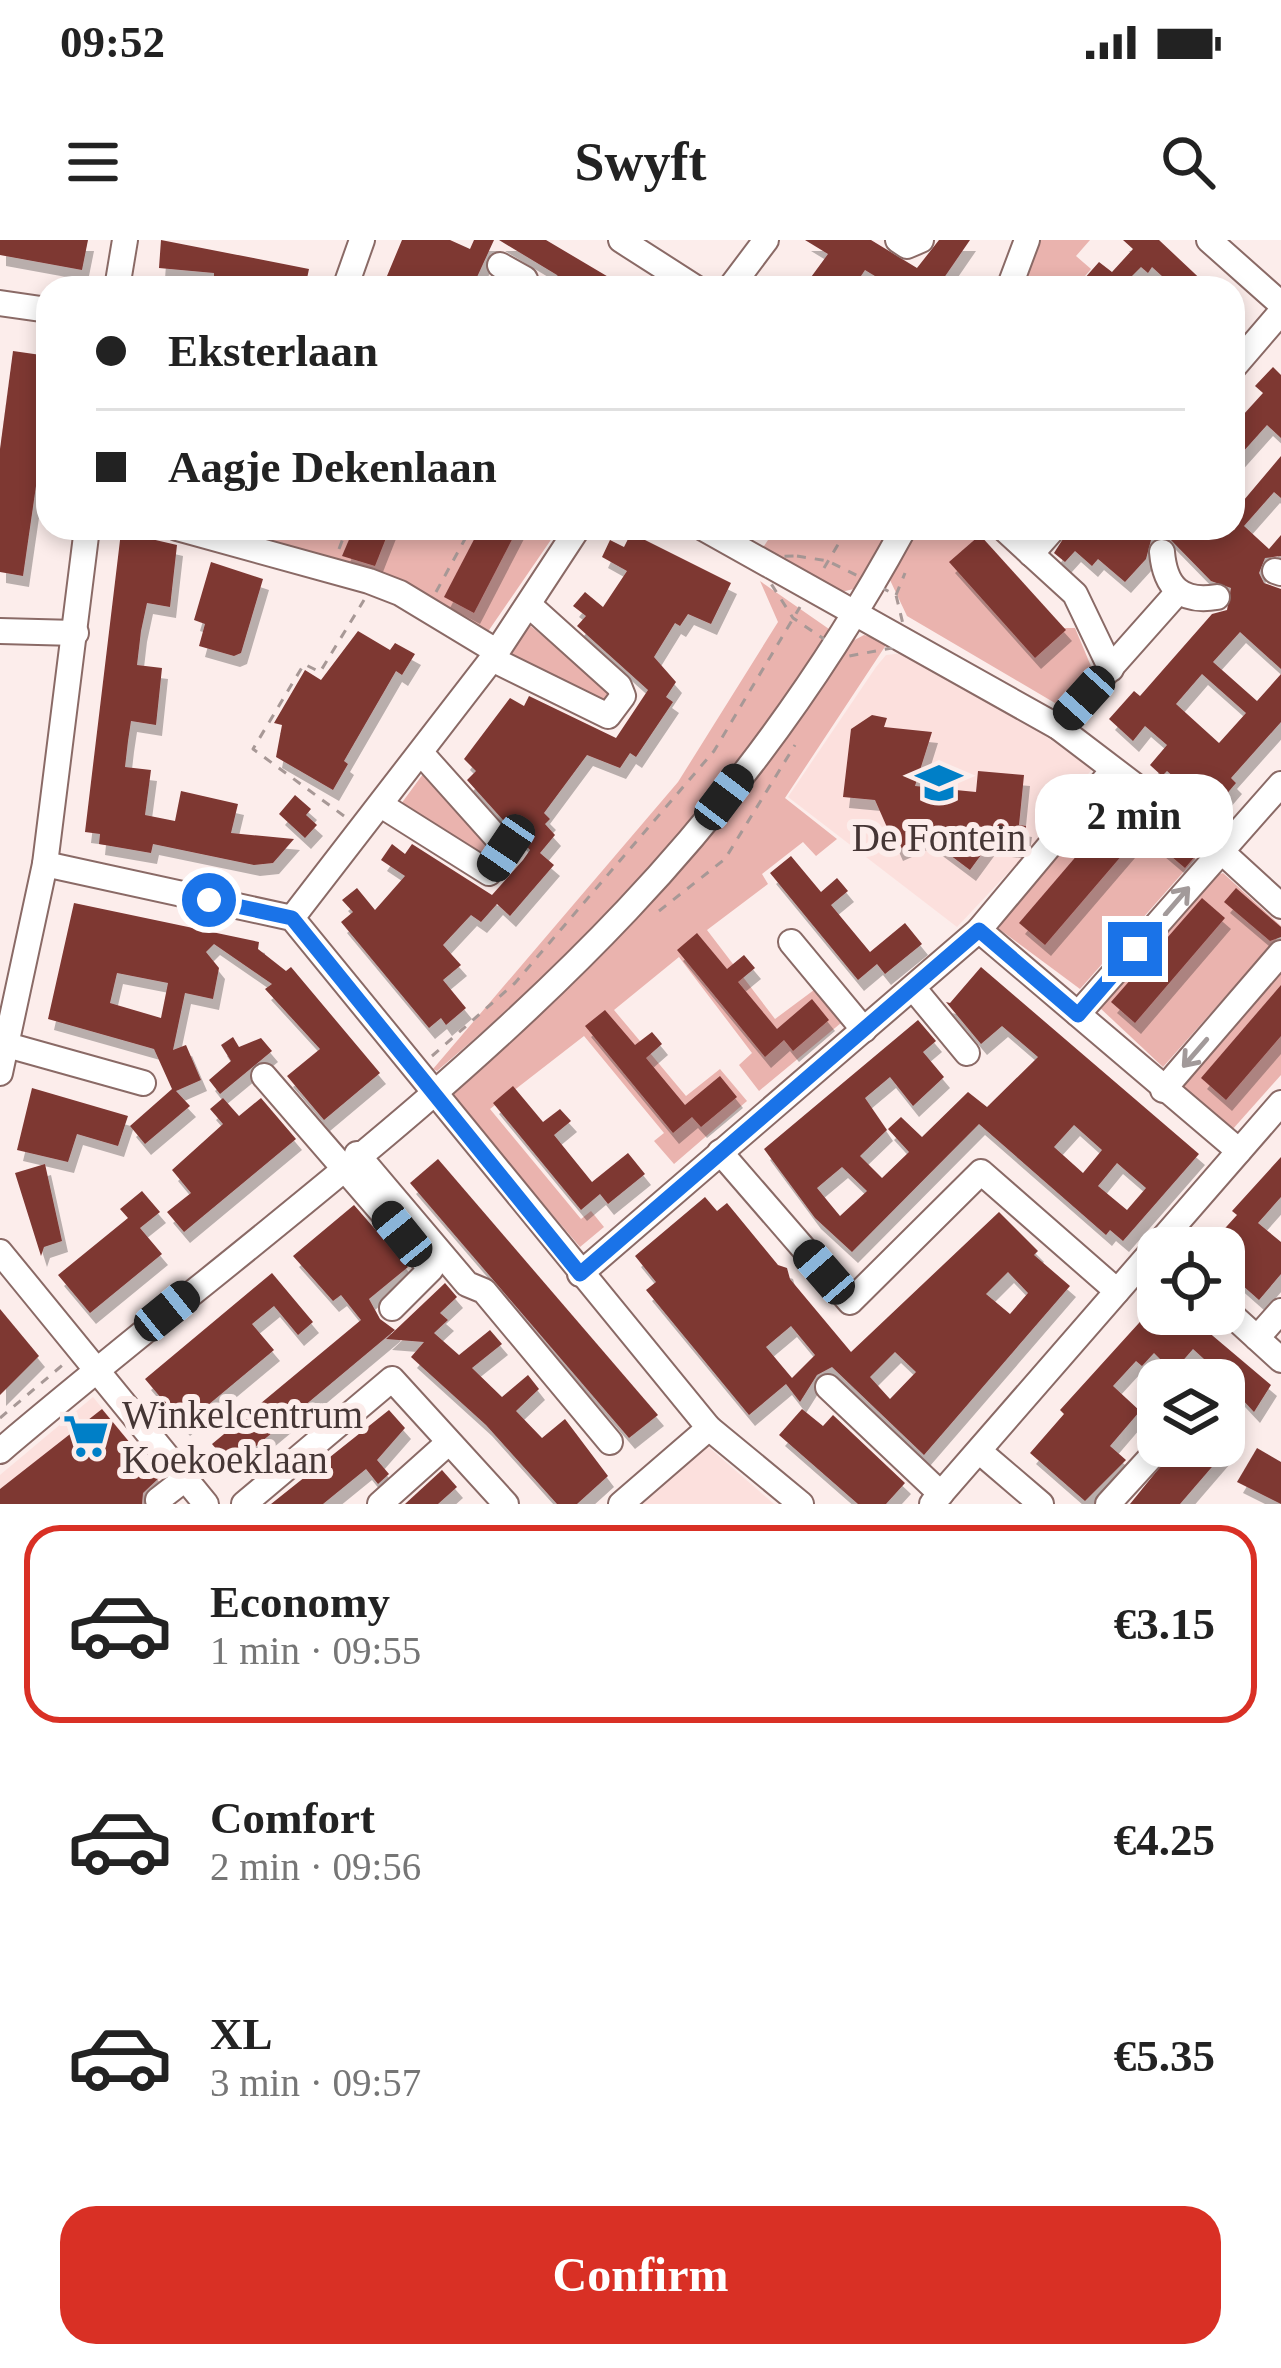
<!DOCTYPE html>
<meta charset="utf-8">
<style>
body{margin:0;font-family:"Times New Roman",serif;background:#f2f2f2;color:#222;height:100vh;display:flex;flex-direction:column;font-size:45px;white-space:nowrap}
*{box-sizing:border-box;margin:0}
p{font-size:39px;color:#767676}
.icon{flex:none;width:66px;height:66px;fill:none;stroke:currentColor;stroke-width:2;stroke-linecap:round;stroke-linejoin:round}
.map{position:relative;height:1264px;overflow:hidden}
.panel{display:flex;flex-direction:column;background:#fff;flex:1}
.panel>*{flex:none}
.top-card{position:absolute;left:36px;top:36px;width:1209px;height:264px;border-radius:36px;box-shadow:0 6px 18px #0003;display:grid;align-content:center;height:264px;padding:0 60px;background:#fff}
.tools{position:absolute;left:1137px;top:987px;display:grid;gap:24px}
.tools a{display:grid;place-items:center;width:108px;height:108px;border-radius:24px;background:#fff;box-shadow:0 6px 18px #0003;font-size:60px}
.end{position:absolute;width:54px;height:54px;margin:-27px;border:15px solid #1a73e8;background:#fff;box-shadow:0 0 0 6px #fff}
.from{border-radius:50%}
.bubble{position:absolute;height:84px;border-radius:36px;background:#fff;box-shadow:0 6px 18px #0003;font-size:39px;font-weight:700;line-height:84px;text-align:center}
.car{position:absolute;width:36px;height:72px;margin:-36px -18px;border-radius:15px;box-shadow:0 0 9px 3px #0007;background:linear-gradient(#222 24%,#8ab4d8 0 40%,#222 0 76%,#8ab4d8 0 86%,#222 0)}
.top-card b{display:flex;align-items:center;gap:42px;height:114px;font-size:45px}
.top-card b+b{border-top:3px solid #e0e0e0}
.top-card i{width:30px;height:30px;background:#222}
ul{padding:21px 0 0;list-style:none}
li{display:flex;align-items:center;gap:36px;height:198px;margin:0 24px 18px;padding:0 36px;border:6px solid transparent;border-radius:36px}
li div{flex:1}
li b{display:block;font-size:45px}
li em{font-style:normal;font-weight:700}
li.current{border-color:#d93025}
li>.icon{width:108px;height:108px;stroke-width:1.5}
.button{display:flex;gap:24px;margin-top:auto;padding:24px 60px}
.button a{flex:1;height:138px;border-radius:36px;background:#d93025;color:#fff;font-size:48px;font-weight:700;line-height:138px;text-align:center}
.status{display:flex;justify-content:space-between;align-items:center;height:84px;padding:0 60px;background:#fff;direction:ltr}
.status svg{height:33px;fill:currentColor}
header{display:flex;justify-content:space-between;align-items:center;height:156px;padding:0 60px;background:#fff;font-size:54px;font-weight:700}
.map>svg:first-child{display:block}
</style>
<div class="status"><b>09:52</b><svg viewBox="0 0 49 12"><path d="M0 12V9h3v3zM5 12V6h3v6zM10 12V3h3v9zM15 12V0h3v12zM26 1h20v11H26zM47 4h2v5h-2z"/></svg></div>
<header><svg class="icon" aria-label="menu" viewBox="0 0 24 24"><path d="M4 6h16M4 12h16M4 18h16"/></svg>Swyft<svg class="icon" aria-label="search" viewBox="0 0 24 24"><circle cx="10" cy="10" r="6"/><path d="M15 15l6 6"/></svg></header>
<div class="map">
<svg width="1281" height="1264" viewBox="0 0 1281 1264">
<defs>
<filter id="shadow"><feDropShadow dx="6" dy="11" stdDeviation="0" flood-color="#0004"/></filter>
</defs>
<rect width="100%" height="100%" fill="#fcedeb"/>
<g fill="#fce0dd">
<path d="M904 413 1017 476 1092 529 1036 603 957 687 788 557 876 427 886 415Z"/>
<path d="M93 1157 173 1255 162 1264H0V1235Z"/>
<path d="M705 1204 774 1264H639Z"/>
</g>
<g fill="#eab3ae">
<path d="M1040 0H1090L1076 16 1091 29 1075 48H1021Z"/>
<path d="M206 288H559L487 393 389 337 353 324Z"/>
<path d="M776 288 811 294 816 288H892L862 347 837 353 760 312Z"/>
<path d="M918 288H972L1060 388H1075L1093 431 1060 466 907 376 890 340Z"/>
<path d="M760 341 829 389C724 558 589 703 437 831L433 829 678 542 778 382Z"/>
<path d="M527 383 600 443 609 454 608 462 599 464 514 418 509 407Z"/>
<path d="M864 395 888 402 785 558 837 599 816 616 803 602 762 634 768 644 707 690 775 779 814 750 841 783 759 851 739 825 752 813 679 717 614 770 686 856 720 829 747 861 674 924 654 901 664 893 584 796 490 869 581 979 591 971 604 987 580 1007 448 852 504 802 847 404Z"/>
<path d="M423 534 488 608V619L401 564Z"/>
<path d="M1122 547 1202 611 1080 749 999 689 1000 681Z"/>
<path d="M1223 633 1281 686V694L1163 827 1099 767 1214 636Z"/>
<path d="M1281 730V835L1232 890 1227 888 1184 848 1185 839Z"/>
</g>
<g fill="#7e3733" fill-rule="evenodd" filter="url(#shadow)">
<path d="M0 0H88L82 30 0 15Z"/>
<path d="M161 0 309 29 305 48 250 47V41L214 39V33L159 28Z"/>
<path d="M402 0H450L470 9 474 0H494L472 48H382Z"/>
<path d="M499 0H546L627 48H558L562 42 557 35Z"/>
<path d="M805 0H871L917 28 939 0H970L937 48 897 43 893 47 865 30 853 48H803L828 14Z"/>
<path d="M1123 0H1159L1210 48H1175L1152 27 1148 33 1141 27 1125 43 1131 48H1076L1099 22 1112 32 1133 9Z"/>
<path d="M13 111 48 116V163L23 336 0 332V209Z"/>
<path d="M1273 127 1281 135V198L1267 185 1233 223V186L1263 153 1255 146Z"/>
<path d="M1281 216V258L1274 252 1244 286 1269 309 1281 295V316L1265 318 1259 333 1264 343 1281 349V429L1240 392 1213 422 1257 461 1281 434V482L1231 538 1236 543 1212 571 1167 531 1162 536 1150 525 1167 505 1145 486 1133 501 1109 479 1134 451 1140 456 1212 374 1227 370 1231 348 1211 341 1167 296 1151 300 1146 319 1125 342 1098 319 1092 326 1075 311 1065 322 1054 313 1070 288H1233V273ZM1202 434 1246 473 1219 503 1176 464Z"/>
<path d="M354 288H390L375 326 342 316Z"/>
<path d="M480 288H518L474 373 444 357Z"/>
<path d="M121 292 177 305 170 367 147 363 141 391 137 425 162 428 156 485 131 481 128 501 125 527 151 530 145 575 175 581 181 551 238 564 231 593 294 599 273 623 254 625 153 604 151 613 99 604 100 594 85 592Z"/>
<path d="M631 293 731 343 711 384 688 374 680 386 675 383 654 417 676 442 666 457 673 462 636 517 630 513 620 528 587 515 544 573 550 579 545 584 555 595 540 613 554 625 510 676 497 664 481 682 471 675 443 705 461 725 443 740 466 768 446 785 441 778 429 788 341 682 353 672 342 660 357 648 375 670 405 636 381 620 392 604 405 614 412 604 492 655 523 620 530 610 467 540 476 531 464 519 510 458 524 466 529 456 616 498 648 450 577 386 586 376 573 366 585 352 603 367 627 331 602 317 610 300 624 307Z"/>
<path d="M980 295 1066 390 1035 418 949 322Z"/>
<path d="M211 322 263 339 241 413 234 416 199 406 205 384 194 380Z"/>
<path d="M358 391 390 410 395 403 415 414 402 435 396 431 344 521 348 524 333 550 276 517 282 485 274 483 305 430 321 440Z"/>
<path d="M872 475 887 478 884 487 932 492 915 546 976 552 978 531 1024 535 1019 585 1026 586 1023 608 989 604 970 630 926 597 897 610 875 560 843 557 851 489Z"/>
<path d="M295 555 311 569 306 575 317 585 305 598 279 574Z"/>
<path d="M1143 572 1197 614 1185 628 1133 584Z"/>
<path d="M1109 578 1135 600 1045 705 1019 683Z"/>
<path d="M791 616 821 652 837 638 843 645 848 651 831 665 870 712 905 683 922 704 885 734 877 724 858 740 770 633Z"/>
<path d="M1236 648 1281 687V697L1270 701 1224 662Z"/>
<path d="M1202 658 1225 678 1135 783 1111 762Z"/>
<path d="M74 663 259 702 258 709 286 731 291 727 380 833 324 880 287 836 320 809 265 749 272 744 214 704 206 712 219 728 213 759 185 753 173 810 186 805 201 840 176 851 190 866 145 904 130 886 172 849 154 809 48 779ZM117 733 168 743 161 778 110 763Z"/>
<path d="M697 693 727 729 744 715 755 728 738 742 777 789 812 759 829 780 793 811 784 800 765 817 677 710Z"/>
<path d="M981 727 1199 914 1123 1001 1110 990 1106 995 979 884 852 1012 815 978 764 909 918 780 936 801 923 812 944 837 913 866 890 837 865 858 887 890 860 916 882 938 909 912 888 889 901 877 922 897 968 852 987 867 1038 817 1002 786 981 804 946 762 950 763ZM1074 885 1102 910 1083 933 1054 907ZM1117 923 1146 948 1127 970 1098 946ZM842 927 867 951 840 976 817 948Z"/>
<path d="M1281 745V796L1226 860 1201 838Z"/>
<path d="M605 770 635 805 652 792 658 799 662 804 646 818 685 865 720 836 737 857 701 887 692 877 673 893 585 786Z"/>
<path d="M233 797 239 807 261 798 272 811 220 854 209 840 231 821 221 805Z"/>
<path d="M513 846 543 882 560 869 571 881 554 895 592 942 628 913 645 934 608 964 600 954 581 970 493 863Z"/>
<path d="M32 848 128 876 118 906 77 894 68 922 17 910Z"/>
<path d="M223 858 239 876 261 858 296 899 184 992 167 972 191 953 172 930 223 884 210 869Z"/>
<path d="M1281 917V957L1258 983 1281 1002V1034L1259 1060 1224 1029V1008H1207L1237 975 1232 971Z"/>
<path d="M438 919 658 1175 629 1198 410 943Z"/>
<path d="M45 924 62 1001 44 1007 41 1016 15 933Z"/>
<path d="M142 951 160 972 140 988 162 1014 90 1073 58 1035 128 978 120 969Z"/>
<path d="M705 957 717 971 727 963 778 1025 787 1028 790 1039 851 1112 999 972 1038 1011 1034 1015 1070 1046 924 1215 832 1127 817 1135 800 1162 786 1144 749 1175 646 1050 656 1042 635 1016ZM1008 1032 1028 1053 1010 1074 986 1054ZM791 1086 815 1115 792 1138 766 1107ZM895 1112 916 1132 890 1159 870 1137Z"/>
<path d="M354 965 408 1027 369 1059 380 1079 395 1090 242 1218 235 1209 224 1218 212 1204 361 1080 341 1055 333 1061 293 1016Z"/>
<path d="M272 1033 313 1082 298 1095 274 1066 252 1084 274 1110 184 1185 145 1139Z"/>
<path d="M445 1043 457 1057 440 1073 448 1080 434 1093 459 1115 490 1090 502 1104 472 1128 502 1157 528 1135 539 1149 516 1171 542 1198 565 1179 608 1236 577 1264H557L486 1185 411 1117 424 1102 386 1099Z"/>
<path d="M1158 1062V1074H1187L1271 1145 1254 1172 1224 1140 1210 1134 1215 1129 1193 1109 1173 1132 1154 1113 1142 1126 1136 1121 1113 1146 1140 1171 1110 1206 1126 1220 1085 1261 1030 1213 1064 1174 1060 1170Z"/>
<path d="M0 1069 39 1116 0 1155Z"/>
<path d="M102 1169 159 1238 143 1253 142 1264H0V1249Z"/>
<path d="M802 1169 823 1186 833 1175 905 1243 886 1264H858L779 1195Z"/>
<path d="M389 1170 405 1188 377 1220 389 1234 378 1244 366 1229 323 1264H271Z"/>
<path d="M1177 1206H1230L1180 1264H1130Z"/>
<path d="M1257 1208 1281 1222V1264L1237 1242Z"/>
<path d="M442 1230 457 1247 438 1264H405Z"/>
</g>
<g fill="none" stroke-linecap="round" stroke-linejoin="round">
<g stroke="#8a6a66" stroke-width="28">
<g id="minor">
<path d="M621 0 696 48"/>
<path d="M898 0 907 6 921 0"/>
<path d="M1209 0 1281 64"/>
<path d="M500 25 525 39 521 48"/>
<path d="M117 48 125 0"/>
<path d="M345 48 362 0"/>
<path d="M730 48 766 0"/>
<path d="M1009 48 1027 0"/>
<path d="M0 63 48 70"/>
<path d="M1233 128 1281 72"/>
<path d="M177 288 369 341 400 353 496 411"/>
<path d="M703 288 1058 487 1221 611 1281 666"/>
<path d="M1003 288 1075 354 1111 429"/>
<path d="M1162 312C1165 347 1181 363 1217 357"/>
<path d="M1031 314 1054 288"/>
<path d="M1275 331 1281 333"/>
<path d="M0 391 76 393"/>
<path d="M492 419 608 476 623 456 619 446 529 365"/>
<path d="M1058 487 1177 353"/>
<path d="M381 565 489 633 506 608 421 513"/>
<path d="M45 624 292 678 709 1188 801 1264"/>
<path d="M292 678 492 419 578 288"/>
<path d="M979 690 1239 911"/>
<path d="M791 702 864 790"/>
<path d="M914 749 967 813"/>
<path d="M1078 774 1281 544"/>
<path d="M7 805 143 843"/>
<path d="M0 833 45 624 87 288"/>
<path d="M264 836 431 1029 392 1068"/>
<path d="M1163 850 1281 713"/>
<path d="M720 912 850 1062 981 932 1117 1051"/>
<path d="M357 914 467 1044 484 1051 610 1202"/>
<path d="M0 1012 206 1264"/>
<path d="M580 1034 979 690 1113 530"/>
<path d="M1224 1068 1281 1120"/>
<path d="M1257 1098 1281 1071"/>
<path d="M828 1147 941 1254"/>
<path d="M0 1211C209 1033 438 870 627 670 735 556 829 426 904 288"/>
<path d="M979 1211 1041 1264"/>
<path d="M158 1260 185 1239"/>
<path d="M244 1264 392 1139 506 1264"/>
<path d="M380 1264 448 1203"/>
<path d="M621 1264 709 1188"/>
<path d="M932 1264 1281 863"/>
<path d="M1108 1264 1161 1206"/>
</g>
</g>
<g stroke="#a79896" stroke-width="3" stroke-dasharray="9 9" stroke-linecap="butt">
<path d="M339 309 347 288"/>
<path d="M797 316 828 321 896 355 903 384 892 408 849 416 793 378 754 317Z"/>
<path d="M824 328 848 288"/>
<path d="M436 352 471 288"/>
<path d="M896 355 905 333"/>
<path d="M344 576 253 509 304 424 320 432 364 360"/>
<path d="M659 671 725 619 795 505"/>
<path d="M432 816 515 743 714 511 800 367"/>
<path d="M0 1178 65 1123"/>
</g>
<use href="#minor" stroke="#fff" stroke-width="24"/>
</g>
<defs><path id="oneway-shaft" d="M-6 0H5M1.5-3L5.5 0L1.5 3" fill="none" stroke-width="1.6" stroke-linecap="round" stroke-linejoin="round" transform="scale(3)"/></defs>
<g stroke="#a29a9a">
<use href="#oneway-shaft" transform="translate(1177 661) rotate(-49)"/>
<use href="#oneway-shaft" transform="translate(1195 813) rotate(131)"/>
</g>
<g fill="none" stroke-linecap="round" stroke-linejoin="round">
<path stroke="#1a73e8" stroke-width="15" d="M209 660 292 678 580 1034 979 690 1078 775 1135 709"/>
</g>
<defs>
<g id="school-bare" transform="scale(3.6)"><path d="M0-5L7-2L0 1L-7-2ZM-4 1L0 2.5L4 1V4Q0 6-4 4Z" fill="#007fc7" stroke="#fcedeb" stroke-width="2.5" paint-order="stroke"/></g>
<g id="supermarket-bare" transform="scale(3.6)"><path d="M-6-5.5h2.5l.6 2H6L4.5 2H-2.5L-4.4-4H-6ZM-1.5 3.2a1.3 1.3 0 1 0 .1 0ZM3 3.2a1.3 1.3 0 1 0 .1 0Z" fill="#007fc7" stroke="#fcedeb" stroke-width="2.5" paint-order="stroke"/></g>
</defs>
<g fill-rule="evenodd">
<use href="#school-bare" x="939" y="543"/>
<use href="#supermarket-bare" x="86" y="1196"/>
</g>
<g text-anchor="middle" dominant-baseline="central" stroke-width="12" stroke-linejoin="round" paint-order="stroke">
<g font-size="39" fill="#453635" stroke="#fcedeb">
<text x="939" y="597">De Fontein</text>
<text x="122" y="1174" text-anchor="start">Winkelcentrum<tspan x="122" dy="45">Koekoeklaan</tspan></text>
</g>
</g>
</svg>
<div class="tools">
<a><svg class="icon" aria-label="locate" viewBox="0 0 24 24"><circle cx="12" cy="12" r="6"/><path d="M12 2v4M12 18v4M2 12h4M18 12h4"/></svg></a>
<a><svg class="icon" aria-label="layers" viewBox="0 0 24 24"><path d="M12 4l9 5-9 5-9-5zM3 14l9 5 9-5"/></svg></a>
</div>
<i class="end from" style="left:209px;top:660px"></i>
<i class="end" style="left:1135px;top:709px"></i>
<div class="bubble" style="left:1035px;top:534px;width:198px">2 min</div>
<i class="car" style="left:1084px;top:458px;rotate:222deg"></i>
<i class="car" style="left:724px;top:557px;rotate:37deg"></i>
<i class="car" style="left:506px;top:608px;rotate:214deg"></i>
<i class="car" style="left:402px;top:994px;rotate:321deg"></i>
<i class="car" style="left:824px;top:1032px;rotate:319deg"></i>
<i class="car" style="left:167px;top:1071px;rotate:51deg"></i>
<div class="top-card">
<b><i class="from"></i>Eksterlaan</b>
<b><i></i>Aagje Dekenlaan</b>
</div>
</div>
<section class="panel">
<ul>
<li class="current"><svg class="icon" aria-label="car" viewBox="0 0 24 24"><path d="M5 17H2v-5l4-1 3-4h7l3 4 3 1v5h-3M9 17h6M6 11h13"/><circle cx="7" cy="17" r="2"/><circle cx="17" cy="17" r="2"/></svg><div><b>Economy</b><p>1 min · 09:55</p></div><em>€3.15</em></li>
<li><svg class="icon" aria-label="car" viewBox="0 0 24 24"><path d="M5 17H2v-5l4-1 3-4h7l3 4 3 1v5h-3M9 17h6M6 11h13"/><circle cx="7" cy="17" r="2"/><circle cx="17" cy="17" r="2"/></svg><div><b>Comfort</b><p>2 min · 09:56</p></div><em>€4.25</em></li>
<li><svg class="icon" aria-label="car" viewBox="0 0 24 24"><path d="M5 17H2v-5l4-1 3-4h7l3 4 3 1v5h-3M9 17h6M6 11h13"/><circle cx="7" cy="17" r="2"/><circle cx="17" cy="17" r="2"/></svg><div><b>XL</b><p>3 min · 09:57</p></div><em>€5.35</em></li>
</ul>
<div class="button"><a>Confirm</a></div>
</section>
